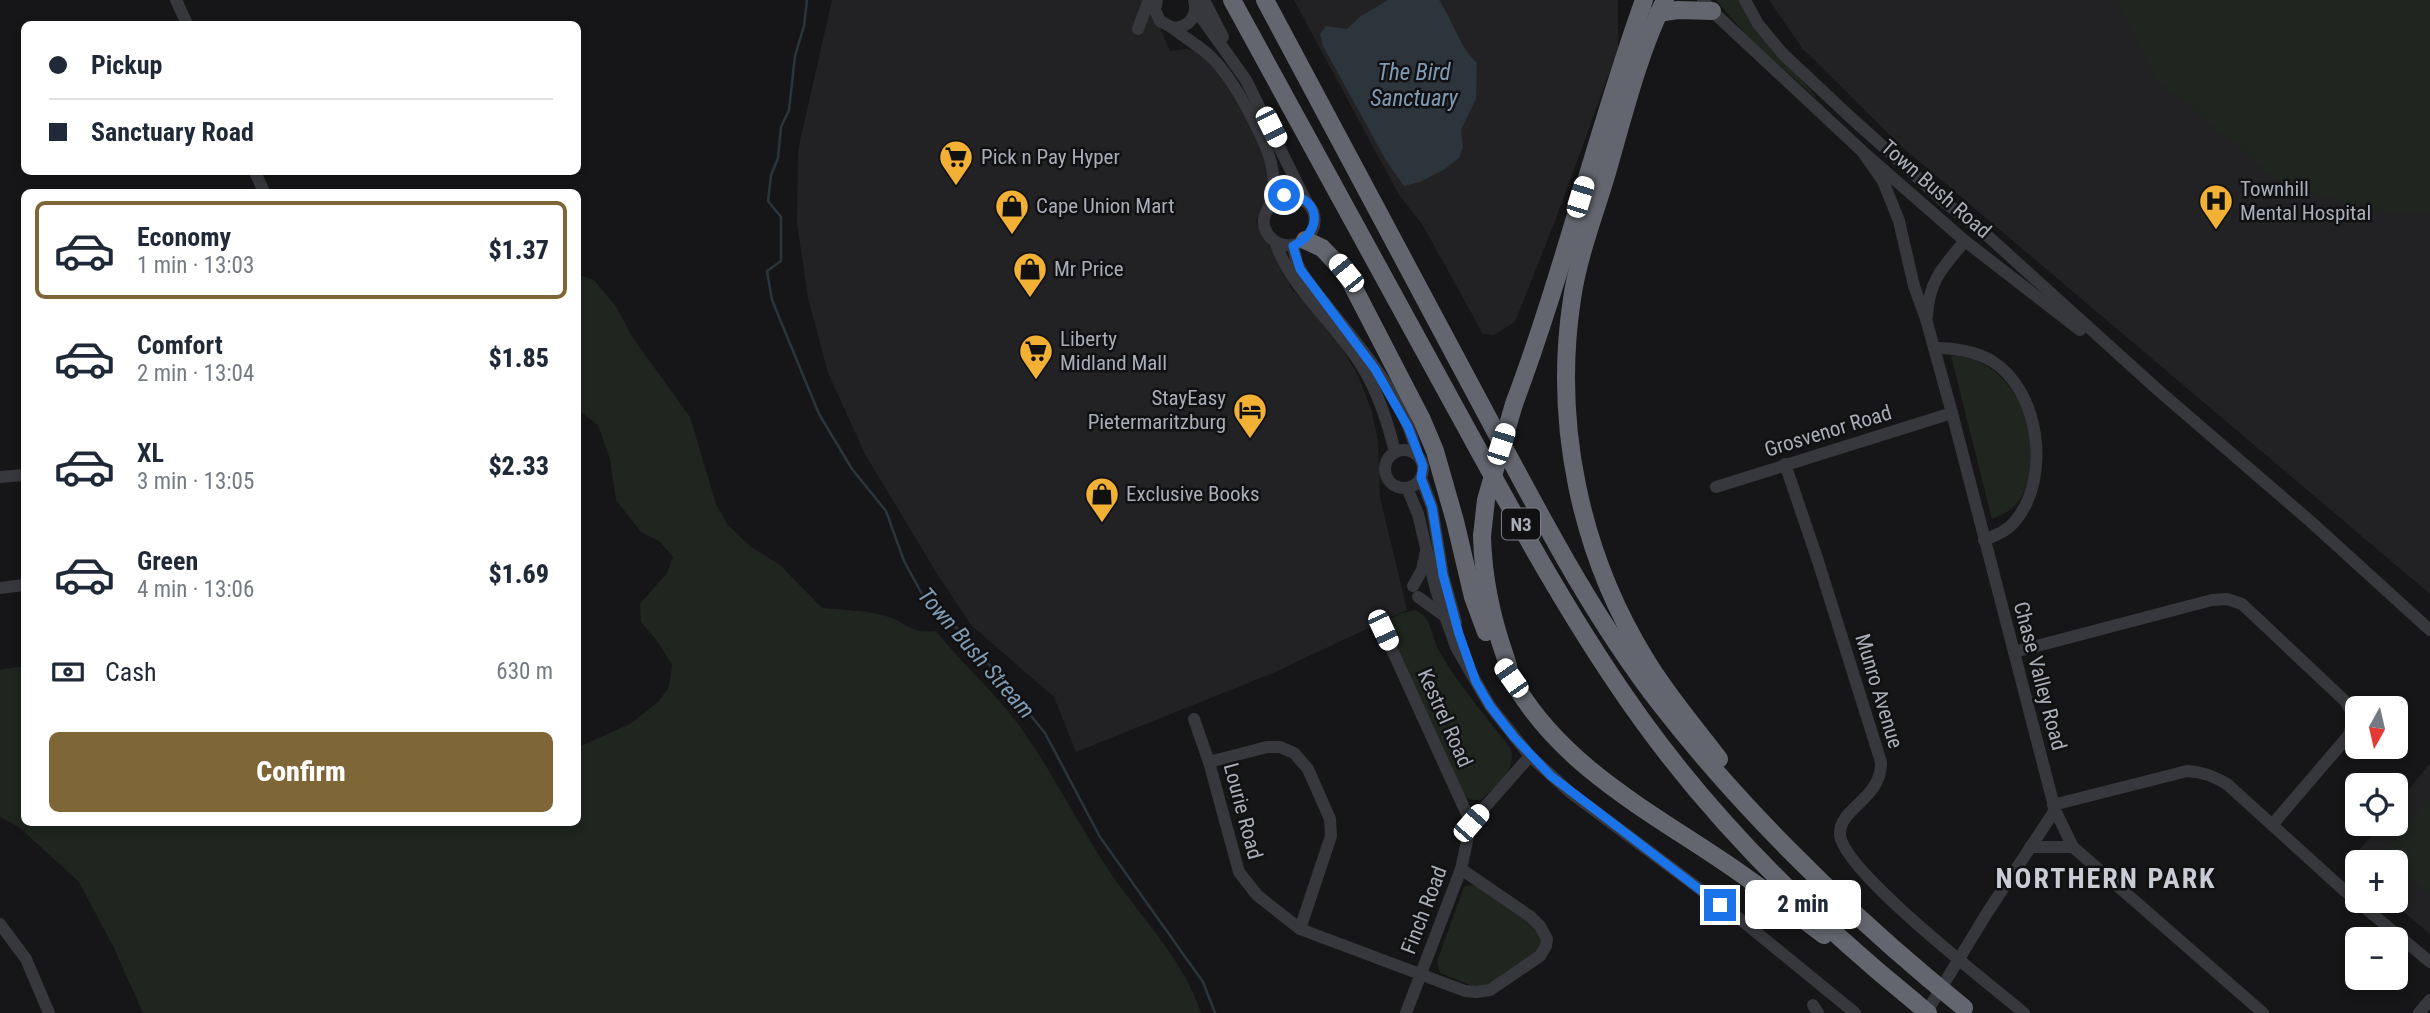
<!DOCTYPE html>
<meta charset="utf-8">
<style>
body{margin:0;font-family:"Roboto Condensed",sans-serif;background:#f6f6f7;color:#1f2937;height:100vh;display:flex;flex-direction:column;font-size:26px;white-space:nowrap}
*{box-sizing:border-box;margin:0}
p{font-size:23px;color:#747a83}
.icon{flex:none;width:38px;height:38px;fill:none;stroke:currentColor;stroke-width:2;stroke-linecap:round;stroke-linejoin:round}
.map{position:relative;flex:1;overflow:hidden}
.drawer{position:absolute;left:21px;top:189px;width:560px;height:637px;display:flex;flex-direction:column;background:#fff;border-radius:10px;box-shadow:0 4px 10px #0003}
.drawer>*{flex:none}
.top-card{position:absolute;left:21px;top:21px;width:560px;height:154px;border-radius:10px;box-shadow:0 4px 10px #0003;display:grid;align-content:center;height:154px;padding:0 28px;background:#fff}
.needle{width:46px;rotate:188deg}
.controls{position:absolute;left:2345px;top:696px;display:grid;gap:14px}
.controls a{display:grid;place-items:center;width:63px;height:63px;border-radius:10px;background:#fff;box-shadow:0 4px 10px #0003;font-size:35px}
.end{position:absolute;width:32px;height:32px;margin:-16px;border:9px solid #1a73e8;background:#fff;box-shadow:0 0 0 4px #fff}
.from{border-radius:50%}
.bubble{position:absolute;height:49px;border-radius:10px;background:#fff;box-shadow:0 4px 10px #0003;font-size:23px;font-weight:800;line-height:49px;text-align:center}
.car{position:absolute;width:21px;height:42px;margin:-21px -10px;border-radius:9px;box-shadow:0 0 5px 2px #0007;background:linear-gradient(#fff 24%,#345 0 40%,#fff 0 76%,#345 0 86%,#fff 0)}
.top-card b{display:flex;align-items:center;gap:24px;height:66px;font-size:26px}
.top-card b+b{border-top:2px solid #e0e1e3}
.top-card i{width:18px;height:18px;background:#1f2937}
ul{padding:12px 0 0;list-style:none}
li{display:flex;align-items:center;gap:21px;height:98px;margin:0 14px 10px;padding:0 14px;border:4px solid transparent;border-radius:10px}
li div{flex:1}
li b{display:block;font-size:26px}
li em{font-style:normal;font-weight:800}
li.active{border-color:#7e6636}
li>.icon{width:63px;height:63px;stroke-width:1.5}
.pay{display:flex;align-items:center;gap:18px;height:77px;padding:0 28px;font-size:26px}
.pay p{margin-inline-start:auto}
.primary-button{display:flex;gap:14px;margin-top:auto;padding:14px 28px}
.primary-button a{flex:1;height:80px;border-radius:10px;background:#7e6636;color:#fff;font-size:28px;font-weight:800;line-height:80px;text-align:center}
.map>svg:first-child{display:block}
</style>
<div class="map">
<svg width="2430" height="1013" viewBox="0 0 2430 1013">
<rect width="100%" height="100%" fill="#161618"/>
<g fill="#222225">
<path d="M832 0H1150V4L1170 51 1187 49 1202 53 1212 62 1252 128 1268 169 1265 202 1256 221 1293 291 1305 302 1342 347 1358 376 1371 409 1378 440 1380 497 1407 610 1273 673 1076 752 1054 697 971 625 936 572 865 454 828 373 808 298 797 223 798 150Z"/>
<path d="M1294 0H1618V49L1557 216 1515 322 1494 335 1483 334 1422 224 1399 195Z"/>
<path d="M1769 0H2430V594L1902 147 1802 48Z"/>
<path d="M2430 763V934L2391 901H2396V863H2357V873L2347 865 2381 824H2396V805Z"/>
</g>
<g fill="#1e261f">
<path d="M1716 0H1741L1819 101 1747 36Z"/>
<path d="M2116 0H2430V214L2385 212 2285 186 2159 81Z"/>
<path d="M578 275 594 280 617 308 633 338 690 417 716 504 727 524 751 547 780 565 822 608C844 610 867 610 889 617 911 625 910 634 936 631 963 665 996 693 1021 728 1055 776 1081 830 1114 878 1145 922 1184 961 1201 1013H143L114 948 79 882 19 827 0 817V670L24 666V822H578V747L630 724 658 702 669 687 672 665 658 642 641 622 640 604 667 573 673 557 659 541 641 532 616 500 610 459 598 425 578 410Z"/>
<path d="M1951 356C1990 355 2014 387 2028 420 2030 426 2035 434 2036 440 2037 446 2033 455 2032 461 2025 493 2024 506 1992 519Z"/>
<path d="M1415 610C1433 618 1431 637 1439 651 1459 686 1487 718 1511 749 1516 773 1497 784 1481 800H1472L1464 797 1379 624 1402 613Z"/>
<path d="M2430 798V893L2396 865V863L2383 855Z"/>
<path d="M1477 884 1544 933 1539 954 1480 989 1440 973 1437 961 1464 887Z"/>
</g>
<path fill="#2c353c" d="M1388 0H1439C1453 21 1459 46 1477 63L1476 99 1461 130 1463 147 1459 158 1445 169 1420 182 1404 186 1387 162 1323 46 1320 34 1326 26 1347 29 1361 16Z"/>
<g fill="none" stroke-linecap="round" stroke-linejoin="round">
<path stroke="#2c353c" stroke-width="2.5" d="M807 0 804 26 795 56 789 110 781 127 778 158 771 175 768 201 781 217V261L767 271 772 300 819 414 852 469 886 511 904 561 927 603 965 635 1045 733 1100 837 1203 982 1215 1013"/>
<g stroke="#37383d" stroke-width="12">
<path d="M176 0 187 24"/>
<path d="M1157 0 1155 10 1160 21 1173 28C1190 27 1198 16 1194 0"/>
<path d="M1204 0 1223 37"/>
<path d="M1703 0 1712 11 1862 151 1965 241 2080 330"/>
<path d="M1745 0 1758 24 1783 54 1848 115 1947 204 1990 238 2158 390 2310 521 2430 630"/>
<path d="M1196 10 1246 80 1306 201"/>
<path d="M1173 28C1186 39 1200 46 1212 58 1232 77 1272 147 1273 175 1274 183 1274 194 1271 202 1267 212 1260 219 1266 231 1274 247 1294 250 1306 238 1330 217 1300 181 1271 202"/>
<path d="M1138 29 1149 0"/>
<path d="M1862 151 1883 181 1899 221 1914 286 1926 319 1952 413 2055 810 1987 913 1926 1013"/>
<path d="M255 172 264 192"/>
<path d="M1275 242C1292 289 1328 316 1356 357 1376 385 1387 419 1395 452"/>
<path d="M1293 246 1297 263 1304 276C1344 331 1402 386 1417 455"/>
<path d="M1927 316C1929 280 1943 267 1965 241"/>
<path d="M1934 348C1953 348 1975 351 1992 361 2040 391 2051 477 2016 520 2008 531 1996 535 1984 540"/>
<circle cx="1404" cy="469" r="19"/>
<path d="M1785 464 1818 561 1881 762C1882 799 1839 808 1840 834 1841 870 1991 985 2024 1013"/>
<path d="M0 477 24 475"/>
<path d="M1421 478 1432 507 1443 575 1456 622"/>
<path d="M1716 487 1952 413"/>
<path d="M1407 488 1418 514 1436 590 1456 647 1490 706 1530 756 1571 793 1740 919 1855 1013"/>
<path d="M1413 586 1422 570 1426 551"/>
<path d="M0 588 24 585"/>
<path d="M1418 597 1443 615"/>
<path d="M1383 630 1471 823"/>
<path d="M2014 652 2212 600 2227 599 2242 604 2345 701 2354 716 2349 735 2272 825"/>
<path d="M1194 719 1209 762 1239 872 1257 895 1300 929 1465 991 1476 992 1490 990 1540 956 1546 946 1547 939 1540 926 1531 917 1461 869"/>
<path d="M1209 762 1267 747H1280L1294 753 1308 769 1330 819 1331 836 1300 929"/>
<path d="M2053 805 2187 771C2203 772 2213 776 2227 784L2346 892 2430 962"/>
<path d="M2055 810 2073 847 2263 1013"/>
<path d="M2030 847H2073"/>
<path d="M0 924 26 959 49 1013"/>
<path d="M1813 1005 1818 1013"/>
<path d="M1406 1013 1461 869 1471 823 1530 756"/>
<path d="M2419 1013 2430 1000"/>
</g>
<g stroke="#63666e" stroke-width="18">
<path d="M1232 0C1308 140 1385 280 1462 420 1518 522 1574 626 1642 720 1719 827 1813 919 1915 1002"/>
<path d="M1265 0C1336 132 1406 265 1477 397 1533 501 1588 611 1661 705 1737 803 1835 900 1929 979"/>
<path d="M1665 0C1639 51 1622 121 1606 176 1594 216 1578 257 1572 299 1553 423 1580 553 1646 660 1667 695 1694 726 1719 759"/>
<path d="M1658 13 1678 10 1712 11"/>
<path d="M1305 240 1322 248 1346 273 1422 420 1435 451 1455 521 1473 597 1486 632"/>
<path d="M1514 404C1564 271 1596 133 1644 0"/>
<path d="M1482 536C1483 579 1491 616 1505 656 1508 664 1509 674 1513 681 1559 763 1645 809 1721 860 1756 883 1790 910 1824 935"/>
</g>
<g stroke="#63666e" stroke-width="18">
<path d="M1482 536 1486 500 1514 404"/>
<path d="M1929 979 1964 1008"/>
<path d="M1915 1002 1928 1013"/>
</g>
</g>
<g fill="none" stroke-linecap="round" stroke-linejoin="round">
<path stroke="#1a73e8" stroke-width="9" d="M1284 195C1320 194 1325 231 1293 246L1300 269 1375 369 1408 427 1423 466 1421 478 1432 507 1443 575 1459 634 1476 682 1490 706 1514 737 1551 776 1720 905"/>
</g>
<defs>
<g id="supermarket-pin" transform="scale(1.75)"><path d="M0 17L-7.5 6A9.5 9.5 0 1 1 7.5 6Z" fill="#f2b134" stroke="#111113"/><path d="M-6-5.5h2.5l.6 2H6L4.5 2H-2.5L-4.4-4H-6ZM-1.5 3.2a1.3 1.3 0 1 0 .1 0ZM3 3.2a1.3 1.3 0 1 0 .1 0Z" fill="#111"/></g>
<g id="hospital-pin" transform="scale(1.75)"><path d="M0 17L-7.5 6A9.5 9.5 0 1 1 7.5 6Z" fill="#f2b134" stroke="#111113"/><path d="M-5-5h3v3.5h4V-5h3V5h-3V1.5h-4V5h-3Z" fill="#111"/></g>
<g id="shop-pin" transform="scale(1.75)"><path d="M0 17L-7.5 6A9.5 9.5 0 1 1 7.5 6Z" fill="#f2b134" stroke="#111113"/><path d="M-5-2.5h2.3a2.7 3.5 0 0 1 5.4 0H5L5.5 6h-11ZM-1.5-2.5h3a1.5 2.3 0 0 0-3 0Z" fill="#111"/></g>
<g id="hotel-pin" transform="scale(1.75)"><path d="M0 17L-7.5 6A9.5 9.5 0 1 1 7.5 6Z" fill="#f2b134" stroke="#111113"/><path d="M-6-4.5h1.5V1H6V5H4.5V3h-9V5H-6ZM-4 0a1.8 1.8 0 1 1 3.6 0ZM.5 0V-2.5h3Q6-2.5 6 0Z" fill="#111"/></g>
</defs>
<g fill-rule="evenodd">
<use href="#supermarket-pin" x="956" y="157"/>
<use href="#hospital-pin" x="2216" y="201"/>
<use href="#shop-pin" x="1012" y="206"/>
<use href="#shop-pin" x="1030" y="269"/>
<use href="#supermarket-pin" x="1036" y="351"/>
<use href="#hotel-pin" x="1250" y="410"/>
<use href="#shop-pin" x="1102" y="494"/>
</g>
<g text-anchor="middle" dominant-baseline="central" stroke-width="5" stroke-linejoin="round" paint-order="stroke">
<rect fill="#111113" stroke="#7b7e86" stroke-width="2" x="1502" y="508.5" width="38" height="31" rx="5"/>
<g font-size="19" font-weight="bold" fill="#a8adb8">
<text x="1521" y="524">N3</text>
</g>
<g font-size="21" fill="#a8adb8" stroke="#111113" text-anchor="start">
<text x="981" y="157">Pick n Pay Hyper</text>
<text x="2240" y="189">Townhill<tspan x="2240" dy="24">Mental Hospital</tspan></text>
<text x="1036" y="206">Cape Union Mart</text>
<text x="1054" y="269">Mr Price</text>
<text x="1060" y="339">Liberty<tspan x="1060" dy="24">Midland Mall</tspan></text>
<text x="1226" y="398" text-anchor="end">StayEasy<tspan x="1226" dy="24">Pietermaritzburg</tspan></text>
<text x="1126" y="494">Exclusive Books</text>
</g>
<g font-size="21" fill="#a8adb8" stroke="#111113">
<text transform="translate(1936 189) rotate(41)">Town Bush Road</text>
<text transform="translate(1828 431) rotate(-17)">Grosvenor Road</text>
<text transform="translate(2040 676) rotate(75)">Chase Valley Road</text>
<text transform="translate(1879 691) rotate(73)">Munro Avenue</text>
<text transform="translate(1445 718) rotate(66)">Kestrel Road</text>
<text transform="translate(1243 811) rotate(75)">Lourie Road</text>
<text transform="translate(1424 910) rotate(-69)">Finch Road</text>
</g>
<g font-size="23" font-style="italic" fill="#7f9bb3" stroke="#111113">
<text x="1414" y="72">The Bird<tspan x="1414" dy="26">Sanctuary</tspan></text>
<text transform="translate(976 653) rotate(49)">Town Bush Stream</text>
</g>
<g font-size="28" font-weight="bold" letter-spacing="2" fill="#c9ccd4" stroke="#111113">
<text x="2106" y="878">NORTHERN PARK</text>
</g>
</g>
</svg>
<div class="controls">
<a><svg class="needle" viewBox="-14 -14 28 28"><path d="M0-13l5 13h-10z" fill="#e53935"/><path d="M0 13l5-13h-10z" fill="#747a83"/></svg></a>
<a><svg class="icon" aria-label="locate" viewBox="0 0 24 24"><circle cx="12" cy="12" r="6"/><path d="M12 2v4M12 18v4M2 12h4M18 12h4"/></svg></a>
<a>+</a>
<a>−</a>
</div>
<i class="end from" style="left:1284px;top:195px"></i>
<i class="end" style="left:1720px;top:905px"></i>
<div class="bubble" style="left:1745px;top:880px;width:116px">2 min</div>
<i class="car" style="left:1271px;top:127px;rotate:153deg"></i>
<i class="car" style="left:1580px;top:197px;rotate:17deg"></i>
<i class="car" style="left:1346px;top:273px;rotate:321deg"></i>
<i class="car" style="left:1501px;top:444px;rotate:18deg"></i>
<i class="car" style="left:1383px;top:630px;rotate:155deg"></i>
<i class="car" style="left:1511px;top:678px;rotate:325deg"></i>
<i class="car" style="left:1471px;top:823px;rotate:41deg"></i>
<div class="top-card">
<b><i class="from"></i>Pickup</b>
<b><i></i>Sanctuary Road</b>
</div>
<section class="drawer">
<ul>
<li class="active"><svg class="icon" aria-label="car" viewBox="0 0 24 24"><path d="M5 17H2v-5l4-1 3-4h7l3 4 3 1v5h-3M9 17h6M6 11h13"/><circle cx="7" cy="17" r="2"/><circle cx="17" cy="17" r="2"/></svg><div><b>Economy</b><p>1 min · 13:03</p></div><em>$1.37</em></li>
<li><svg class="icon" aria-label="car" viewBox="0 0 24 24"><path d="M5 17H2v-5l4-1 3-4h7l3 4 3 1v5h-3M9 17h6M6 11h13"/><circle cx="7" cy="17" r="2"/><circle cx="17" cy="17" r="2"/></svg><div><b>Comfort</b><p>2 min · 13:04</p></div><em>$1.85</em></li>
<li><svg class="icon" aria-label="car" viewBox="0 0 24 24"><path d="M5 17H2v-5l4-1 3-4h7l3 4 3 1v5h-3M9 17h6M6 11h13"/><circle cx="7" cy="17" r="2"/><circle cx="17" cy="17" r="2"/></svg><div><b>XL</b><p>3 min · 13:05</p></div><em>$2.33</em></li>
<li><svg class="icon" aria-label="car" viewBox="0 0 24 24"><path d="M5 17H2v-5l4-1 3-4h7l3 4 3 1v5h-3M9 17h6M6 11h13"/><circle cx="7" cy="17" r="2"/><circle cx="17" cy="17" r="2"/></svg><div><b>Green</b><p>4 min · 13:06</p></div><em>$1.69</em></li>
</ul>
<div class="pay"><svg class="icon" aria-label="cash" viewBox="0 0 24 24"><path d="M3 7h18v10H3z"/><circle cx="12" cy="12" r="2"/></svg>Cash<p>630 m</p></div>
<div class="primary-button"><a>Confirm</a></div>
</section>
</div>
